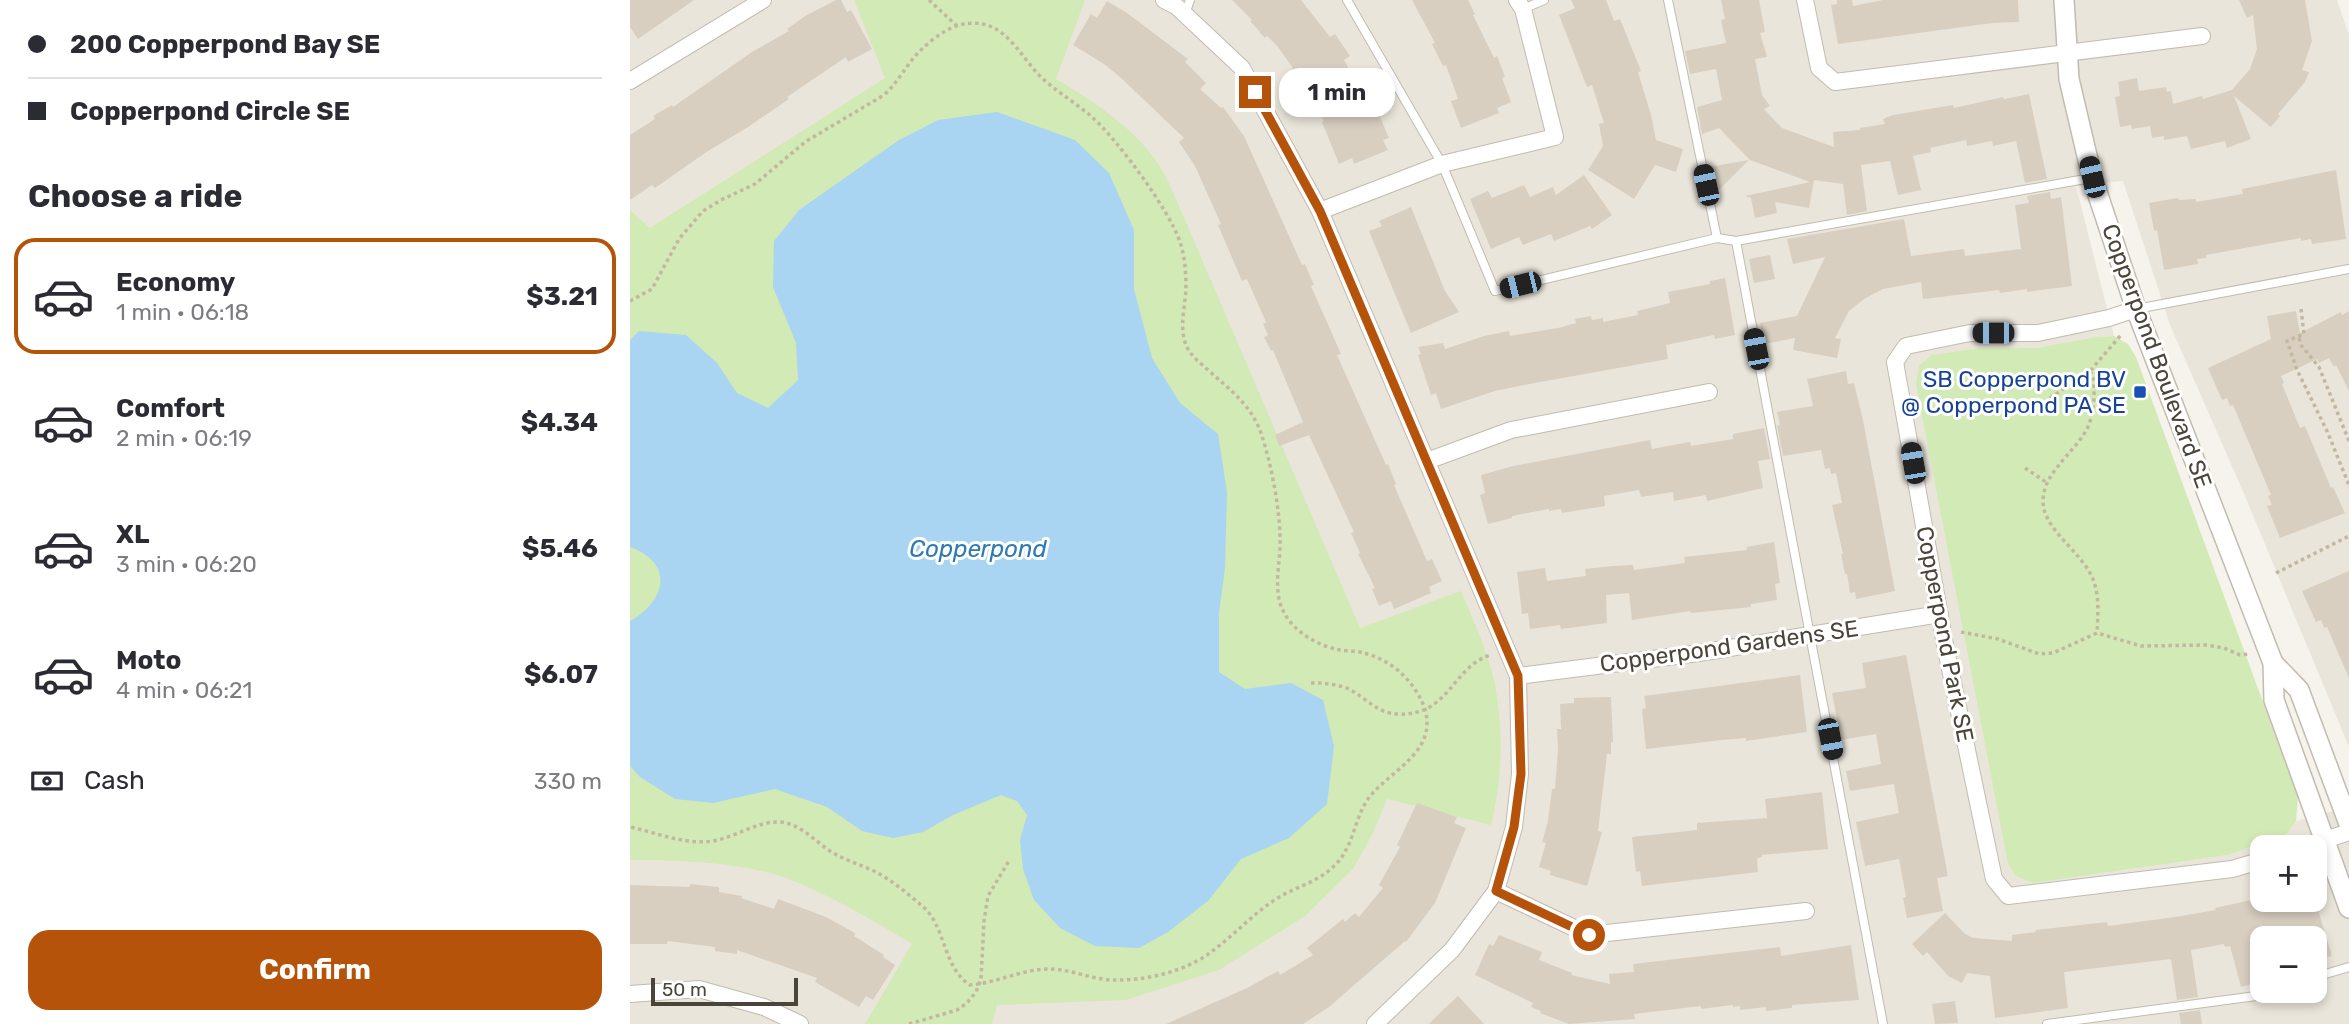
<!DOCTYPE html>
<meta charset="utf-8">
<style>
body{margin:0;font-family:Rubik,sans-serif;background:#f7f7f7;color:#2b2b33;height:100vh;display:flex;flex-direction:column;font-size:26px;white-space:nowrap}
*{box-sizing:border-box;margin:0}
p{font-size:23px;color:#7c7c81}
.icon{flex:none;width:38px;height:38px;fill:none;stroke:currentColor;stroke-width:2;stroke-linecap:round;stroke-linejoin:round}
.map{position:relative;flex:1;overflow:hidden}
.sheet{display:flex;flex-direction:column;background:#fff;width:630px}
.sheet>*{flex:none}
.top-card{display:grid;align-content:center;height:154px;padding:0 28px;background:#fff}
.fabs{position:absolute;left:1620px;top:835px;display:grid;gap:14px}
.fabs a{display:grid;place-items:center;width:77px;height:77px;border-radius:14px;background:#fff;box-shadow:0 4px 10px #0003;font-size:35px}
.scale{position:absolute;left:21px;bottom:18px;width:147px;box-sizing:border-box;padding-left:7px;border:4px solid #4b4439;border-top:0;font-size:19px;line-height:24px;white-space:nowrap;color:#4b4439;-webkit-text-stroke:5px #fff;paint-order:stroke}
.end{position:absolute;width:32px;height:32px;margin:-16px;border:9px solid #b45309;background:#fff;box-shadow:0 0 0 4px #fff}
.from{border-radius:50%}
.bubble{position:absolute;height:49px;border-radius:21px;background:#fff;box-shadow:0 4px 10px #0003;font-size:23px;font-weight:700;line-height:49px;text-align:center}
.car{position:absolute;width:21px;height:42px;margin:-21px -10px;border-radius:9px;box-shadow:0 0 5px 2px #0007;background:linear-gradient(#222 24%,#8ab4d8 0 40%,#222 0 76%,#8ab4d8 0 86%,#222 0)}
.top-card b{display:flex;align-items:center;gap:24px;height:66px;font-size:26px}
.top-card b+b{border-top:2px solid #e1e1e2}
.top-card i{width:18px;height:18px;background:#2b2b33}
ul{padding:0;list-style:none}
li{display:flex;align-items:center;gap:21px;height:116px;margin:0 14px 10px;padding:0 14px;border:4px solid transparent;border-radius:21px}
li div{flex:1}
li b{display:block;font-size:26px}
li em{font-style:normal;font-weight:700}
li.active{border-color:#b45309}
li>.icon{width:63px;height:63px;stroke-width:1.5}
h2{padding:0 28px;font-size:32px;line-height:84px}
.pay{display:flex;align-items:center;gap:18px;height:77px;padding:0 28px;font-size:26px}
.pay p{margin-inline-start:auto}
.cta{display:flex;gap:14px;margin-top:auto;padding:14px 28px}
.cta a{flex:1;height:80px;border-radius:21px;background:#b45309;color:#fff;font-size:28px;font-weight:700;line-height:80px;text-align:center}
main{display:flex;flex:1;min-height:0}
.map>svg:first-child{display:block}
</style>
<main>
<section class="sheet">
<div class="top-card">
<b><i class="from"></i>200 Copperpond Bay SE</b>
<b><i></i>Copperpond Circle SE</b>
</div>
<h2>Choose a ride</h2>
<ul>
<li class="active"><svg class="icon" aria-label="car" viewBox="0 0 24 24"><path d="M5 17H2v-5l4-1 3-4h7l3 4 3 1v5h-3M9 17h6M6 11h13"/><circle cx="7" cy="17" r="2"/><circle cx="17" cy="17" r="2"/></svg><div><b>Economy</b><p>1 min · 06:18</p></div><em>$3.21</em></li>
<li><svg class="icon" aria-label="car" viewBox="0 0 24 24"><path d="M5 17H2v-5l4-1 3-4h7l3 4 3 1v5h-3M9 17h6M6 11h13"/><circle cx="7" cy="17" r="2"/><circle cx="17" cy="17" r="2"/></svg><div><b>Comfort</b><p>2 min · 06:19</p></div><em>$4.34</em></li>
<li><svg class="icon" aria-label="car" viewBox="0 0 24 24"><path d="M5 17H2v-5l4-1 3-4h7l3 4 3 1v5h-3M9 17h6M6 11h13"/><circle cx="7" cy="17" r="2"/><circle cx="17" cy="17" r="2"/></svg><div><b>XL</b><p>3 min · 06:20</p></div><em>$5.46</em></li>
<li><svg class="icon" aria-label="car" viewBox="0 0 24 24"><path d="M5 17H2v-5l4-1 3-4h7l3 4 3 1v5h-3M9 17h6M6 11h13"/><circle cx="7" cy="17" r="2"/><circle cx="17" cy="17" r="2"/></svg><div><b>Moto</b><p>4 min · 06:21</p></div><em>$6.07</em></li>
</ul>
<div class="pay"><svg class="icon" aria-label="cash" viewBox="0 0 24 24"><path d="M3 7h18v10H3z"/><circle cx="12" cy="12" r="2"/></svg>Cash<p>330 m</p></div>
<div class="cta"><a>Confirm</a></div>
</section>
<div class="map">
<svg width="1719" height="1024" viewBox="0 0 1719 1024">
<rect width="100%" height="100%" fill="#f6f3ec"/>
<path fill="#eae5da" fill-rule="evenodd" d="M0 0H1707L1719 35V747L1615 496 1540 325 1493 181 1446 186 1484 336 1466 337 1406 348H1351L1378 864 1385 876 1403 883 1598 855 1657 834 1666 821 1719 807V1024H0ZM1633 847H1685V900H1633ZM1633 938H1685V990H1633Z"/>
<g fill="#d2eab5">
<path d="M224 0H455L426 79C464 102 504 127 529 165 536 176 541 188 546 199L730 628 831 591C842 618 856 647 863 676 874 725 873 777 861 825L757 799 743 833 723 869 675 916 589 970 496 1000 367 1005 362 1024H235L282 944C242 920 202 896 159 879 113 862 49 860 0 860V210L20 228 255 78Z"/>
<path d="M1484 336 1498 344 1506 357 1668 797 1666 821 1657 834 1598 855 1403 883 1385 876 1378 864 1286 384 1289 366 1302 355 1351 348H1406L1466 337Z"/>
</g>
<path fill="#a9d4f2" d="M367 112 445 140 479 173 504 230V289L522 358 550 403 588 434 597 492 595 568 589 613V672L615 689 661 683 693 700 704 746 697 804 659 838 611 859 578 901 538 932 509 948 465 946 430 928 404 900 393 869 390 840 397 815 387 801 371 795 323 815 293 832 263 838 232 831 197 807 145 789 83 803 45 799 10 777 0 766V621C36 601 45 563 0 547V340L9 331 56 335 87 363 107 393 138 408 168 380 166 343 143 287 144 241 169 210 269 140 308 120Z"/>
<g fill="#d8cfc1">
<path d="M0 0H64L8 39 0 27Z"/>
<path d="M206 0H211L217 12 221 10 242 49 218 62 216 57 157 97 159 99 118 127 75 153 25 188 22 185 0 200V135L25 119 23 116 42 105 43 107 122 52 159 31 157 29 175 16Z"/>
<path d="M602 0H671L700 37 705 34 720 56 714 60 734 96 740 94 759 138 753 140 758 150 724 164 722 158 709 164 692 122 694 121 675 86 673 87 661 69 663 68 648 47 637 36 635 38 620 21 622 20Z"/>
<path d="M782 0H838L845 14 843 15 864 58 867 56 875 77 872 78 881 102 867 108 869 113 831 128 821 101 828 99 816 65 813 66 802 44 805 43Z"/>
<path d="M941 0H976L984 21 990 19 1011 71 1008 72 1021 115 1026 140 1053 149 1046 172 1025 165 1004 199 958 170 973 146 969 124 974 123 962 85 957 87 929 15 945 8Z"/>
<path d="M1091 0H1129L1135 32 1130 33 1137 57 1125 59 1132 95 1140 106 1134 109 1152 128 1204 147 1203 132 1230 130V128L1255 124 1253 119 1263 115 1323 105 1324 108 1373 97 1374 99 1399 94 1417 179 1395 183 1386 141 1363 146 1362 141 1337 146 1336 140 1300 148 1301 152 1283 156 1291 190 1268 195 1260 161 1231 165 1237 211 1217 215 1213 184 1184 180 1179 208 1145 202 1147 213 1125 218 1121 198 1115 196 1180 182 1120 160 1089 128 1072 134 1067 107 1092 100 1086 69 1060 74 1055 51 1096 43 1091 20 1095 19Z"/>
<path d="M1207 0H1222L1223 6 1253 0H1388L1389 22 1362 23 1208 44 1201 5 1207 4Z"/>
<path d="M1609 0H1675L1682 41 1672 70 1679 72 1675 82 1648 114 1650 116 1641 127 1604 96 1621 139 1597 148 1595 141 1561 149 1557 136 1534 140V136L1522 138 1520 126 1502 129 1501 125 1490 127 1485 97 1490 96 1488 82 1507 78 1509 91 1536 87 1537 92 1541 91 1543 104 1572 96 1573 99 1602 90 1620 69 1627 49 1623 15 1617 18Z"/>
<path d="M477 1 497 13 558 59 555 62 576 83 570 89 591 108 593 107 614 136 672 265 675 264 684 285 681 286 711 354 707 355 756 465 758 464 766 484 764 485 797 561 802 559 812 581 799 587 801 593 764 609 761 601 749 606 742 589 745 588 728 554 730 553 721 533 724 532 679 435 649 446 645 435 673 422 643 350 641 351 634 337 638 335 633 324 636 322 617 279 612 281 588 225 591 224 573 184 565 166 549 142 554 138 490 77 474 64 443 45 461 14 467 18Z"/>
<path d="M1119 160 1085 194 1079 167Z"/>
<path d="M1706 170 1716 239 1682 244 1681 239 1671 241V238L1576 255V258L1567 259 1568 264 1534 270 1527 230 1524 231 1519 203 1548 198 1549 200 1566 199V202L1613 194 1612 189Z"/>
<path d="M954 175 982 215 962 229 960 226 924 241 921 234 893 245 889 237 861 249 840 199 858 191 862 198 894 185 900 197 923 187 926 195Z"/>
<path d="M1420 192 1421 199 1431 197 1442 286 1397 292V289L1370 293 1369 290 1293 299 1291 282 1253 289 1234 299 1219 311 1205 338 1211 339 1207 358 1163 350 1165 338 1134 344 1130 323 1167 316 1195 257 1163 264 1157 239 1274 219 1281 256 1334 249 1335 256 1391 249 1385 205 1399 203 1397 196Z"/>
<path d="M781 207 815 291 829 312 781 333 739 231 752 226 749 221Z"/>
<path d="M1140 255 1145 279 1124 283 1119 259Z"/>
<path d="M1095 278 1105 335 1085 339 1084 335 1036 345 1038 359 889 386 865 391 811 409 806 393 801 395 788 355 791 354 788 347 813 343 815 349 854 336 879 331 880 336 928 328 946 323 945 319 961 316 962 320 973 318V322L1008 315 1007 311 1040 303 1038 292 1080 284V281Z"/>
<path d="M1666 311 1670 333 1711 312 1712 315 1719 311V391L1706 365 1704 367 1699 358 1689 363 1687 359 1651 376 1654 383 1652 384 1670 428 1675 426 1701 488 1703 487 1715 513 1650 538 1637 506 1642 505 1638 496 1641 495 1603 405 1600 406 1597 398 1592 400 1578 368 1641 339 1637 316Z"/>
<path d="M1216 371 1218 384 1224 383 1233 420 1265 591 1226 599 1225 592 1220 593 1217 574H1215L1211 554H1213L1202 505 1212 503 1206 473 1201 474 1200 468 1195 469 1191 450 1153 456 1147 426 1150 425 1147 412 1183 406 1177 379Z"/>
<path d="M1134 428 1140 459 1128 461 1133 488 1077 501 1076 495 1044 501 1043 492 1011 497 1009 490 974 496 975 506 932 513 931 509 919 511V509L882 516V518L858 524 850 495 855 493 851 475 883 466 1020 440 1022 449 1060 442 1061 446 1103 439V434Z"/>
<path d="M1144 542 1150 583 1145 584 1147 600 1121 604V607L1061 613 1060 611 1002 620 999 593 976 595 977 623 931 629 930 625 900 629 898 613 892 614 887 572 915 568 917 581 956 576 955 569 983 566 1003 565 1004 570 1055 563 1054 557 1117 550 1116 547Z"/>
<path d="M1719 571V678L1697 627 1694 628 1691 620 1686 622 1672 591Z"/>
<path d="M1276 655 1318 876 1307 878 1313 911 1277 918 1273 898 1276 897 1269 859 1235 866 1226 822 1269 813 1264 784 1220 791 1216 771 1251 764 1246 734 1211 740 1202 693 1236 688 1232 663Z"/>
<path d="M1170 675 1177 732 1116 741V738L1092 740 1016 749 1012 709 1016 708 1014 696Z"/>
<path d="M981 697 983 742H981V754H977L968 831 972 832 957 886 920 875 921 871 909 867 916 843 912 842 918 821 922 789H925L928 749 927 729H931L930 704 944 703V698Z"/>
<path d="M1192 792 1198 849 1132 855V857L1127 858 1128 872 1012 886 1010 871 1006 872 1002 837 1067 830V823L1137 818 1135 799Z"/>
<path d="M787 803 827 817 824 823 836 828 805 903 776 942 775 941 699 1007 673 1024H536L617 988 648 971 650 975 683 955 677 948 713 919 715 922 725 913 729 917 753 888 749 885 770 847 767 845Z"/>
<path d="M60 884 89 887V892L112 896 111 898 144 909 148 899 196 917 225 933 224 936 254 955 253 957 265 965 243 1000 236 996 229 1007 185 982 187 978 107 950V954L85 951V947L37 941V944H0V885L60 887Z"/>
<path d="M1621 900H1685L1702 956 1685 960V927L1644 938H1633V981L1611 987 1600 946 1595 947 1594 944 1561 950 1568 997 1547 1000 1541 959 1434 972 1438 1008 1365 1018 1360 976 1337 973 1332 983 1318 976 1297 952 1293 956 1282 944 1315 913 1334 933 1343 938 1382 941V935L1406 932 1405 930 1477 922 1478 926 1545 917 1586 910 1585 908Z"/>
<path d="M869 935 912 952 909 960 942 973 941 975 980 984 979 974 1004 972 1003 964 1150 947 1151 956 1221 945 1229 1000 1162 1005V1008L1136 1011V1007L1110 1010V1006L1103 1007V1005L1071 1009V1006L1004 1014 1005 1019 939 1024 910 1013 911 1011 901 1007 903 1003 845 975 859 944 863 946Z"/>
<path d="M828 996 854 1024H799L812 1011Z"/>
<path d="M1325 1001 1328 1023 1305 1024 1302 1004Z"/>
<path d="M1570 1010 1572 1024H1551L1549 1013Z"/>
</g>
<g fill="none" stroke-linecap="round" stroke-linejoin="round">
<g stroke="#c2bbae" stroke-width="10">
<g id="service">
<path d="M717 0 812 164 865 291 1087 238 1106 241 1461 178"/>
<path d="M1038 0 1087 238"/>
<path d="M893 9 914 0"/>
<path d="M555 14 560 0"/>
<path d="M1106 241 1253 1024"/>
<path d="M1506 309 1719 269"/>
<path d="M1685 977 1719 967"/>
<path d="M1417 1024 1626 996 1644 990"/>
</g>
</g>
<g stroke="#c2bbae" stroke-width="18">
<g id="minor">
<path d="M534 0 546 6 612 68 690 211 888 676 890 774 884 827 866 891 822 950 745 1024"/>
<path d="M1175 0 1189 68 1205 82 1572 36"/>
<path d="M0 81 133 0"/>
<path d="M690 211 812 164 925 137 893 9 887 0"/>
<path d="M1506 309 1479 318 1408 333H1340L1276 346 1265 362 1315 645 1364 879 1378 896 1602 869 1633 860"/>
<path d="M797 461 881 430 1079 392"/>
<path d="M888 676 1069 653 1310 614"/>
<path d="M1673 847 1719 832"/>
<path d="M866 891 959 935 1176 911"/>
<path d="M0 994 69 989 134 1007 170 1024"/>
</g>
</g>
<g stroke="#c2bbae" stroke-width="22">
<g id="tertiary">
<path d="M1434 0 1439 79 1462 177 1506 309 1643 663 1644 700 1719 908"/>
<path d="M1643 663 1669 690 1719 824"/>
</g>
</g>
<g stroke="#c4b79f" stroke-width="3.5" stroke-dasharray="3.5 3.5" stroke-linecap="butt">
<path d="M299 0 327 26"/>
<path d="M0 301 22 289 49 239 73 211 91 200 125 184 175 142 254 95C265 85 270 76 279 64 289 49 312 30 329 25 374 14 387 54 412 78 427 92 446 103 462 117 487 139 540 211 550 242 555 257 556 273 556 289 555 307 549 327 556 345 560 355 569 362 577 369 600 390 622 405 632 436 641 464 650 509 650 539 651 560 644 581 650 603 658 629 685 645 710 650 718 651 727 651 734 653 761 660 782 679 793 704 811 748 765 768 742 794 724 814 725 846 705 865 688 883 663 887 643 901 621 916 603 936 581 952 555 972 514 981 482 980 461 979 440 969 419 969 392 969 367 983 340 985 312 967 316 924 291 905 277 893 260 879 244 871 229 864 214 860 200 851 185 841 169 823 150 822 127 821 106 837 83 841 54 845 28 833 0 827"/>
<path d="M1671 309 1674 334 1657 341 1667 370 1697 431 1719 485"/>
<path d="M1669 338 1671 345 1689 367 1719 441"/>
<path d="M1460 371C1465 379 1464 389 1464 398 1463 408 1462 419 1457 429 1444 453 1414 472 1413 500 1412 528 1449 550 1461 575 1470 592 1468 615 1467 633"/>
<path d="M1420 398 1460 371 1491 335"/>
<path d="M1395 468 1416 482"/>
<path d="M1646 573 1719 536"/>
<path d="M1331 632 1368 639 1409 654 1423 653 1467 633 1511 646 1576 645 1594 648 1610 655 1619 654"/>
<path d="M681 683C694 683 707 684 719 689 736 698 747 713 767 714 820 717 822 666 861 655"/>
<path d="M279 1024 327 1010 337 1003 346 992 351 979 354 921 358 896 380 859"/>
</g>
<use href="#service" stroke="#fff" stroke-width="8"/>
<use href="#minor" stroke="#fff" stroke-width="16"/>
<use href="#tertiary" stroke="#fff" stroke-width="19"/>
</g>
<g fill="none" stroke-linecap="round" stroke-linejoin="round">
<path stroke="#b45309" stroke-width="9" d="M625 92 690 211 888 676 891 774 884 827 866 891 959 935"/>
</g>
<rect fill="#1a4fb4" stroke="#fff" stroke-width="2.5" x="1503" y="385" width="14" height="14" rx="3.5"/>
<g text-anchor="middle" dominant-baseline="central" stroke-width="6" stroke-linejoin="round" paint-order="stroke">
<g font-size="23" fill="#4b4439" stroke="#fff">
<text transform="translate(1527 356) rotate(70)">Copperpond Boulevard SE</text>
<text transform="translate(1315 634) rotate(79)">Copperpond Park SE</text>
<text transform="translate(1099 646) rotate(-8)">Copperpond Gardens SE</text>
</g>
<g font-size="23" fill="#164399" stroke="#fff" text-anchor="end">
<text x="1496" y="379">SB Copperpond BV<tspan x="1496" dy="26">@ Copperpond PA SE</tspan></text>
</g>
<g font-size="24" font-style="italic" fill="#2e7ab2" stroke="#fff">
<text x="348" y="549">Copperpond</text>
</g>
</g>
</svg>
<div class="fabs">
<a>+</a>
<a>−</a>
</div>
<div class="scale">50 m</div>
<i class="end from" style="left:959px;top:935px"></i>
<i class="end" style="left:625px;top:92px"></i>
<div class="bubble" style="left:649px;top:68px;width:116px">1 min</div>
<i class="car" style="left:1462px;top:177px;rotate:347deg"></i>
<i class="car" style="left:1076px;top:185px;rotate:348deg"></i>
<i class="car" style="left:890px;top:285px;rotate:256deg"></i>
<i class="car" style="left:1363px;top:333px;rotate:270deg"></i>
<i class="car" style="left:1126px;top:349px;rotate:349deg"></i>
<i class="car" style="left:1283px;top:463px;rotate:350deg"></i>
<i class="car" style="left:1200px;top:739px;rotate:169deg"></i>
</div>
</main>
